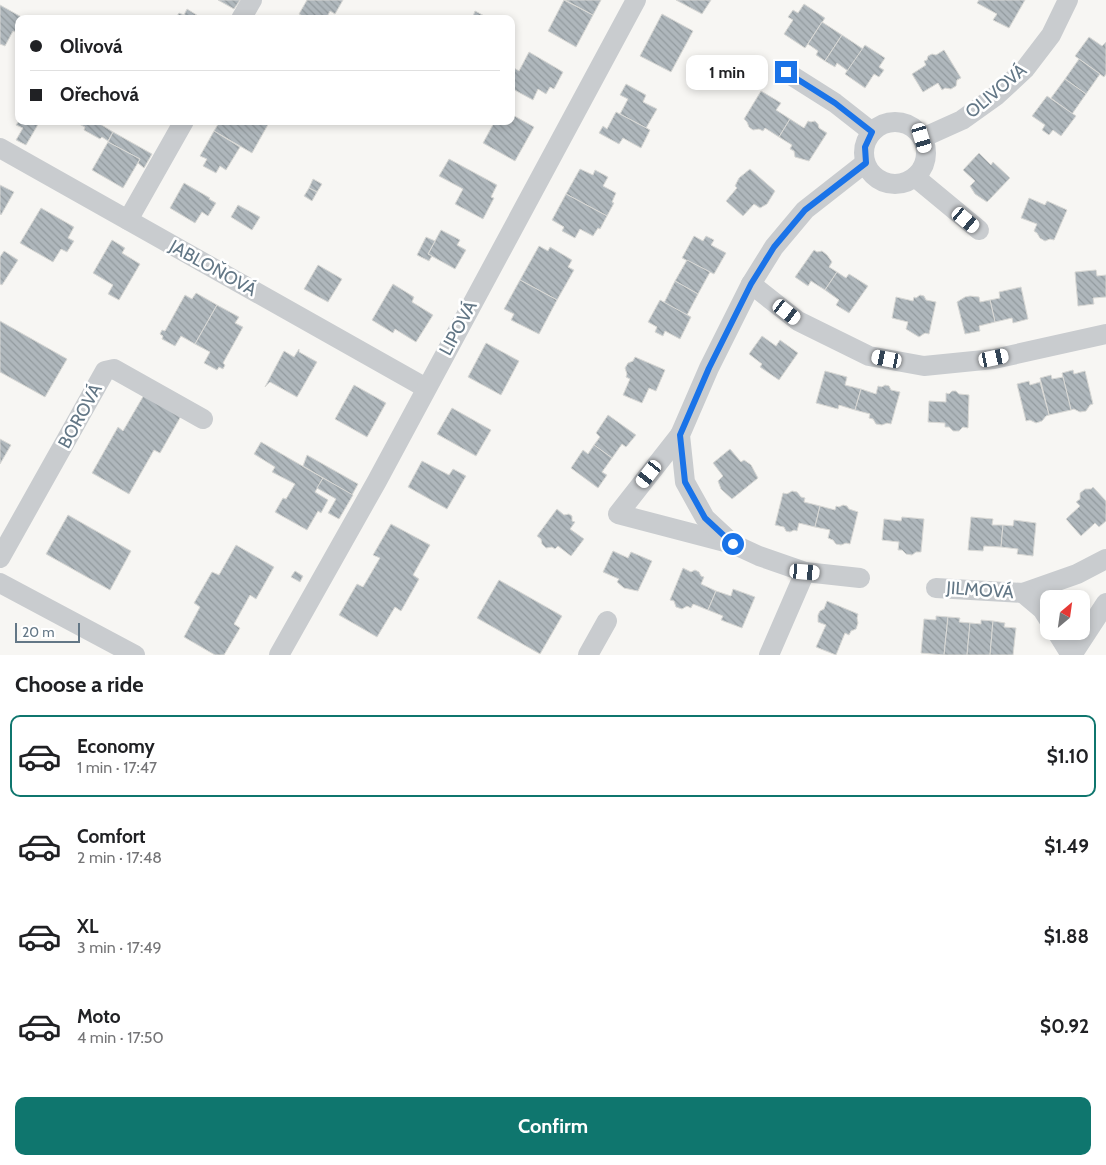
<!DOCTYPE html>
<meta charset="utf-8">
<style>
body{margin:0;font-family:Cabin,sans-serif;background:#f2f2f2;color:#202124;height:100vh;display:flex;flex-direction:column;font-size:19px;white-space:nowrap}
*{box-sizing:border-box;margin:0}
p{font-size:16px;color:#757577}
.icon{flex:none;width:28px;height:28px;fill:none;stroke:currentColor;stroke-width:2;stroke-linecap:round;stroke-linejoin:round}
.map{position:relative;height:655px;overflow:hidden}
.details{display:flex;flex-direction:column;background:#fff;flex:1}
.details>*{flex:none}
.guide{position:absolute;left:15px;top:15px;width:500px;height:110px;border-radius:10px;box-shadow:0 2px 8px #0003;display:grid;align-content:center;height:110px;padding:0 15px;background:#fff}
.needle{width:32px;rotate:29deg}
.buttons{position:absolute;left:1040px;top:590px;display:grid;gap:10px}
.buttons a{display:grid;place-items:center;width:50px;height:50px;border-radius:10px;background:#fff;box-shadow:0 2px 8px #0003;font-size:25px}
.scale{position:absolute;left:15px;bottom:12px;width:65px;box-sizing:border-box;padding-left:5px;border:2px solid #637786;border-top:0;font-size:14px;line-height:18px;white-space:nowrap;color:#637786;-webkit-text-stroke:4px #fff;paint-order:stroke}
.end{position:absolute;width:22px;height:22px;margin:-11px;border:6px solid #1a73e8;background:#fff;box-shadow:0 0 0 2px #fff}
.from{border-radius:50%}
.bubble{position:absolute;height:35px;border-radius:10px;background:#fff;box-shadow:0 2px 8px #0003;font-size:16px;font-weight:700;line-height:35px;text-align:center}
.car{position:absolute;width:15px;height:30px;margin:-15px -8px;border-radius:6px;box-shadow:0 0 4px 1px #0007;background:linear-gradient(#fff 24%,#345 0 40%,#fff 0 76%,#345 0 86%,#fff 0)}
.guide b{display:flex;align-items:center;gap:18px;height:48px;font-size:19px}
.guide b+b{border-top:1px solid #e0e0e0}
.guide i{width:12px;height:12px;background:#202124}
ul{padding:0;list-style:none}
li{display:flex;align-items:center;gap:15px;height:82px;margin:0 10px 8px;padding:0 5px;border:2px solid transparent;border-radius:10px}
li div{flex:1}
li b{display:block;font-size:19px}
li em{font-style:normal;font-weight:700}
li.on{border-color:#0f766e}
li>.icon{width:45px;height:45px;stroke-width:1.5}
h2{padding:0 15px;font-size:22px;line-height:60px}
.action{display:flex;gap:10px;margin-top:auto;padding:10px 15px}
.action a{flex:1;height:58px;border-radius:10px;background:#0f766e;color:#fff;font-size:20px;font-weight:700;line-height:58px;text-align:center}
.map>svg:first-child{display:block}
</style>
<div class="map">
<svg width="1106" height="655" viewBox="0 0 1106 655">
<defs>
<pattern id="building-back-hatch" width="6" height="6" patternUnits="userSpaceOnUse" patternTransform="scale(1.25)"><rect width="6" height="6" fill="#afb7bc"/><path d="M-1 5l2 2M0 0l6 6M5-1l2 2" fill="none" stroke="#929a9e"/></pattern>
</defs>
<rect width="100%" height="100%" fill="#f7f6f3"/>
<g fill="url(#building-back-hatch)" stroke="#d8d8d5">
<path d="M218 0H240L234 9Z"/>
<path d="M307 0H343L335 14 330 11 326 19H308L299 14Z"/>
<path d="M564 0 593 15 576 47 548 31Z"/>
<path d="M565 0H601L593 15Z"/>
<path d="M676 0H711L702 14Z"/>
<path d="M979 0H1025L1009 28 993 20 997 14 977 3Z"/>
<path d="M804 4 825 18 805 48 784 34 793 20 788 17 793 10 798 13Z"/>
<path d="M0 5 25 19H19V34L13 31 5 46 0 44Z"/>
<path d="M187 9 203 19H175L179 13 184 15Z"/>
<path d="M475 11 490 19H472Z"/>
<path d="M662 14 693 31 671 72 640 56Z"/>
<path d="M822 22 842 35 825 61 816 55 818 51 808 44Z"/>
<path d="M842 35 863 49 848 71 837 63 835 67 825 61Z"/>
<path d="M1089 37 1102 46 1106 42V74L1104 77 1075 56Z"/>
<path d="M865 45 885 58 879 67 884 70 879 77 874 74 865 88 845 74Z"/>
<path d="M944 50 961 78 957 80 956 86 951 89 945 88 942 90 938 83 923 92 912 74 926 65 924 61 927 60 928 56 932 54 936 55Z"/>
<path d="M529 52 563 72 554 89 550 87 546 94 538 89 533 100 511 88V72L514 68 519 71Z"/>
<path d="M1079 59 1100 74 1086 94 1065 79Z"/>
<path d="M1065 79 1086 94 1072 114 1051 98Z"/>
<path d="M626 84 646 95 643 102 657 109 646 128 620 114 628 99 620 95Z"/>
<path d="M761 91 781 103 776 110 790 119 779 137 765 128 763 131 759 129 753 130 749 127 747 122 744 119Z"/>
<path d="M1047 96 1076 116 1061 136 1053 130 1049 135 1042 130 1045 125 1032 116Z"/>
<path d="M616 112 650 130 641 148 623 138 619 144 599 133 603 126 607 129Z"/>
<path d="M511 114 534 127 515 161 483 143 495 121H511Z"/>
<path d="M790 119 804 128 808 121 811 122 815 121 818 124 819 128 827 133 809 161 795 157 794 151 790 149 792 145 779 137Z"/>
<path d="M19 121H40L26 145 16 140 23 128 16 125Z"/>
<path d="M78 121H95L113 132 108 141 102 137 100 139 84 130 85 127 77 123Z"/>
<path d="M220 121H270L252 153 214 131Z"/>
<path d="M214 131 240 147 226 170 220 166 216 173 203 166 207 159 200 156Z"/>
<path d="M113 132 152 154 144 168 138 163 140 159 108 142Z"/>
<path d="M108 142 140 159 123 188 92 170Z"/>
<path d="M979 153 991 165 993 162 1010 178 987 202 975 194 970 186 975 181 963 170Z"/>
<path d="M449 159 497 185 491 197 494 198 483 219 455 204 463 189 439 176Z"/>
<path d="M580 169 593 175 595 170 608 177 603 186 616 193 612 202 614 203 607 216 566 194Z"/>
<path d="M750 169 775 191 767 204 760 208 754 204 743 216 726 201 737 188 735 186 739 178Z"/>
<path d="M313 179 322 184 317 192 309 188Z"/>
<path d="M184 183 210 198 209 199 216 203 208 216 202 212 195 223 170 208Z"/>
<path d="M0 185 14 192 1 215 0 214Z"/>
<path d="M309 188 317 192 312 201 304 196Z"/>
<path d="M566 194 607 216 600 229 598 228 593 236 580 229 575 238 562 231 564 227 552 220Z"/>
<path d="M1029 198 1045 205 1047 201 1067 210 1054 240 1050 239 1045 241 1040 238 1037 233 1034 231 1037 224 1021 218Z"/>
<path d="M238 205 260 217 252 230 231 217Z"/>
<path d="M41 208 74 227 68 238 74 241 67 252 61 249 53 262 20 243Z"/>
<path d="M441 230 460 240 457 245 466 250 455 269 428 254Z"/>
<path d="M694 236 703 241 706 236 714 240 711 245 726 253 714 274 682 258Z"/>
<path d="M426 237 435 241 428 254 432 256 429 261 417 255Z"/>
<path d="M112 240 125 248 122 253 140 264 119 300 108 294 113 285 93 273Z"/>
<path d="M539 246 548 251 550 247 572 260 568 267 574 270 557 300 520 280Z"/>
<path d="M814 250 817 252 822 251 827 255 832 262 829 267 837 272 825 290 811 281 808 286 795 277Z"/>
<path d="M4 251 18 260 2 285 0 284V257Z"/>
<path d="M687 260 710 272 698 294 675 281Z"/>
<path d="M318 265 342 279 328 302 304 289Z"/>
<path d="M1096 270 1097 276 1106 275V297L1093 298 1094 304 1078 306 1075 272Z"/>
<path d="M837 272 846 278 849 274 868 286 849 313 836 305 839 300 825 290Z"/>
<path d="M520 280 557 300 539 334 511 320 514 314 504 309Z"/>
<path d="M675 281 698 294 687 315 664 303Z"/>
<path d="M393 284 414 297 412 302 433 315 416 342 395 329 393 333 372 320Z"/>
<path d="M1021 287 1028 319 1013 323 1012 318 995 322 990 300 1000 298 999 292Z"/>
<path d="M196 293 217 305 195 344 181 336 175 346 162 339 163 336 160 334 162 330 165 331 185 295 192 299Z"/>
<path d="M920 295 924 296 926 300 936 302 929 334 925 333 919 337 906 329 908 322 892 318 896 297 913 301 914 297 916 298Z"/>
<path d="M970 296 979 297 980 302 990 300 995 322 979 326 980 331 965 334 957 302 965 297Z"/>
<path d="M660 300 691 317 680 339 665 331 663 336 655 332 657 327 648 322Z"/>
<path d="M217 305 239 317 235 323 243 327 223 363 225 365 223 369 219 367 217 370 204 363 210 352 195 344Z"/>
<path d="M0 321 67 359 45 397 0 372Z"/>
<path d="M762 336 776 346 780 340 798 353 779 380 760 367 762 364 749 354Z"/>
<path d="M486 343 519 361 501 395 468 377Z"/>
<path d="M299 349V352L317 362 297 397 270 382 265 387 284 351 294 357Z"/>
<path d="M635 357 665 370 656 391 649 388 642 403 623 395 630 379 626 377 627 374 625 368 628 363 633 361Z"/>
<path d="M1073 370 1074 374 1085 371 1093 404 1090 405 1086 411 1080 412 1074 409 1071 410 1062 373Z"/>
<path d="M825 371 847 377 845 385 861 389 855 410 839 405 838 409 816 403Z"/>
<path d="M1051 375 1052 379 1063 377 1071 410 1049 415 1040 378Z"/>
<path d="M1029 381 1030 385 1040 382 1049 415 1046 416 1042 421 1036 423 1030 420 1026 421 1017 384Z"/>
<path d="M354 385 386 403 367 437 335 419Z"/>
<path d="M885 385 889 386 891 390 900 392 891 424 887 423 882 425 876 424 873 419 869 418 870 414 855 410 861 389 876 394 878 386 882 387Z"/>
<path d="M952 391H956L959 394 969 395 968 428 963 427 959 431H953L949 427H945V423L928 422 929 401 946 402V393L949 394Z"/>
<path d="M144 395 181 416 160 453 154 450 129 494 92 473 118 427 123 431Z"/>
<path d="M452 408 491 430 476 456 437 434Z"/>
<path d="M608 415 636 435 626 447 622 444 612 458 594 445 600 437 596 433Z"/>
<path d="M0 439 11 445 0 464Z"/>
<path d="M261 442 323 478 315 492 328 500 321 513 318 511 307 530 275 512 283 498 286 499 295 484 272 472 275 467 254 454Z"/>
<path d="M594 445 612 458 602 472 607 475 598 488 571 468 583 450 588 454Z"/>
<path d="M730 449 741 462 744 460 751 465 758 478 732 499 721 489 718 481 723 476 713 463Z"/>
<path d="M307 455 358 484 352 495 303 466Z"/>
<path d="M422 461 449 475 453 469 466 476 447 509 408 487Z"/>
<path d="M323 478 353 495 339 519 328 513 336 499 317 488Z"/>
<path d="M1093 487 1106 501V521L1099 527 1095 523 1081 536 1066 519 1080 506 1076 502 1080 499V493L1085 489H1091Z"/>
<path d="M792 491 797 492 801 497 805 498 804 502 820 506 815 527 799 523 797 531 794 530 790 532 786 531 784 527 775 525 783 493 787 494Z"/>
<path d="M843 505 847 506 849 509 858 512 850 544 846 543 841 545 836 544 833 540 828 538 830 530 815 527 820 506 835 510 836 506 839 507Z"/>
<path d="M557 509 564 515 569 514 572 516V521L575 522 570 529 584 539 571 556 558 546 555 549 552 547 546 548 542 544 541 539 537 536Z"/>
<path d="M68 515 131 551 110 590 46 554Z"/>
<path d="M902 517 924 519 921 552H916L912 555 906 554 902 550H898L899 542 882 540 884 519 901 521Z"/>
<path d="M971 517 993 519 992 525H1003L1001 547 984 546 983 551 968 550Z"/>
<path d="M1014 520 1036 523 1033 556 1017 554 1018 549 1001 547 1003 525 1013 526Z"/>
<path d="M391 524 430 545 413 575 419 579 401 611 395 607 377 637 339 615 357 584 363 587 380 558 373 555Z"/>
<path d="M236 545 274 567 256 599 250 595 234 624 240 628 224 655H215L184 637 200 607 194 603 212 572 219 575Z"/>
<path d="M613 551 628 558 631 552 652 561 638 591 624 588 617 582 619 579 603 572Z"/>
<path d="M683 568 691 572 695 570 699 572 701 576 704 577 701 584 716 591 708 610 693 604 691 608 687 606 682 609 676 607 674 601 670 600Z"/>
<path d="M295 571 303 576 300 582 291 577Z"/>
<path d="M499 580 562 616 540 654 477 618Z"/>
<path d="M733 589 755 597 742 628 721 620 723 616 708 610 716 591 731 596Z"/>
<path d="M827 601 858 614 857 618 858 623 856 629 851 631 849 635 845 633 836 655 816 647 826 625 818 622V615L820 611 824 609Z"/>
<path d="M936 616 948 617 944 655 921 653 924 619 936 620Z"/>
<path d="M948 617 960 618 959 622 970 623 967 655H944Z"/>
<path d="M981 620 993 621 990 655H967L970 623 981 624Z"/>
<path d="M993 621 1005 623 1004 627 1016 628 1013 655H990Z"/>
</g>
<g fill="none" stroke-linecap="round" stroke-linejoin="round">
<g stroke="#c9cccf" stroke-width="20">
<path d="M241 19 252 0"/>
<path d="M786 72 835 103 872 132"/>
<circle cx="895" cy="153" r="31"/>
<path d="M922 138 962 120 997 95 1025 69 1051 35 1068 0"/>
<path d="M0 148 426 388"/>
<path d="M915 177 979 230"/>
<path d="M128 220 184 121"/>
<path d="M751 284 798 321 869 356 924 366 994 359 1106 334"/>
<path d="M680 435 618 514 729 543"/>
<path d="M0 558 105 371 114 369 203 419"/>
<path d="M860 578 805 572 759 556 733 544 705 518 685 482 680 435 709 368 751 284 774 247 805 210 865 163"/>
<path d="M0 583 135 655"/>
<path d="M936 588 1023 593 1077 574 1106 559"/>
<path d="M1023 593 1042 609 1049 620"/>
<path d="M1056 631 1071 655"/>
<path d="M279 655 377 481 636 0"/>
<path d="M588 655 607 621"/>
<path d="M769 655 805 572"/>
<path d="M1072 655 1106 603"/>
</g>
</g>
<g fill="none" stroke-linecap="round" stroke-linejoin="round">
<path stroke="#1a73e8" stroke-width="6" d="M733 544 705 518 685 482 680 435 709 368 751 284 774 247 805 210 866 163 865 147 872 132 835 103 786 72"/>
</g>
<g text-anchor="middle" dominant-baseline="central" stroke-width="5" stroke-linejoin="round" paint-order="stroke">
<g font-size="18" fill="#637786" stroke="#fff">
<text transform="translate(996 91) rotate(-40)">OLIVOVÁ</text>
<text transform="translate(213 268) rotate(29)">JABLOŇOVÁ</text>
<text transform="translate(458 328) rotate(-62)">LIPOVÁ</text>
<text transform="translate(80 416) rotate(-61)">BOROVÁ</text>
<text transform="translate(980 590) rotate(4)">JILMOVÁ</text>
</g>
</g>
</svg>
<div class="buttons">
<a><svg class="needle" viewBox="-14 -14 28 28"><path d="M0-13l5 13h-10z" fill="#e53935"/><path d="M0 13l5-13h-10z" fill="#757577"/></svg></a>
</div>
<div class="scale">20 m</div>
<i class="end from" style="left:733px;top:544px"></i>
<i class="end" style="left:786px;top:72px"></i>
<div class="bubble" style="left:686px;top:55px;width:82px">1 min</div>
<i class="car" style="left:922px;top:138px;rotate:163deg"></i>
<i class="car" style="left:966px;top:220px;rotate:130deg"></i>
<i class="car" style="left:787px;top:312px;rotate:128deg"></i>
<i class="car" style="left:994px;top:358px;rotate:78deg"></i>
<i class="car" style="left:887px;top:359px;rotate:281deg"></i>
<i class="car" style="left:649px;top:474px;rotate:218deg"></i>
<i class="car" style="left:805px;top:572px;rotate:95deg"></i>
<div class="guide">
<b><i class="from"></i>Olivová</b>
<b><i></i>Ořechová</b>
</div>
</div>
<section class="details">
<h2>Choose a ride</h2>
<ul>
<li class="on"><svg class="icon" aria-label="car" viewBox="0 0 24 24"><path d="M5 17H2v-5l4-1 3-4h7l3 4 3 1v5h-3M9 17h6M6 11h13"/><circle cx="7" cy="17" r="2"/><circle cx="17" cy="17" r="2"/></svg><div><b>Economy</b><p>1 min · 17:47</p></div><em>$1.10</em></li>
<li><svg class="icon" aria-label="car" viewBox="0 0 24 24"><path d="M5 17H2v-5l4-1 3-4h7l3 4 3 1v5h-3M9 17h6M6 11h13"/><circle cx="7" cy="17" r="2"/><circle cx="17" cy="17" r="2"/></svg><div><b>Comfort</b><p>2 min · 17:48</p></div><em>$1.49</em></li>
<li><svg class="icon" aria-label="car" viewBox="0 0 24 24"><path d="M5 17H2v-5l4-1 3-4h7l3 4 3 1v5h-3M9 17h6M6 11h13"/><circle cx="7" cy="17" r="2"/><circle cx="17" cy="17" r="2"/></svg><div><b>XL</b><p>3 min · 17:49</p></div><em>$1.88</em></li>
<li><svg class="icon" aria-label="car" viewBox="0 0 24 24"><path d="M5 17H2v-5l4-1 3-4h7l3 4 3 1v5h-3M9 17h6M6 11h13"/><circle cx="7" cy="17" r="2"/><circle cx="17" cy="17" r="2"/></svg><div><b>Moto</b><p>4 min · 17:50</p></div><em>$0.92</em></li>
</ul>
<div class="action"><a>Confirm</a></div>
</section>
